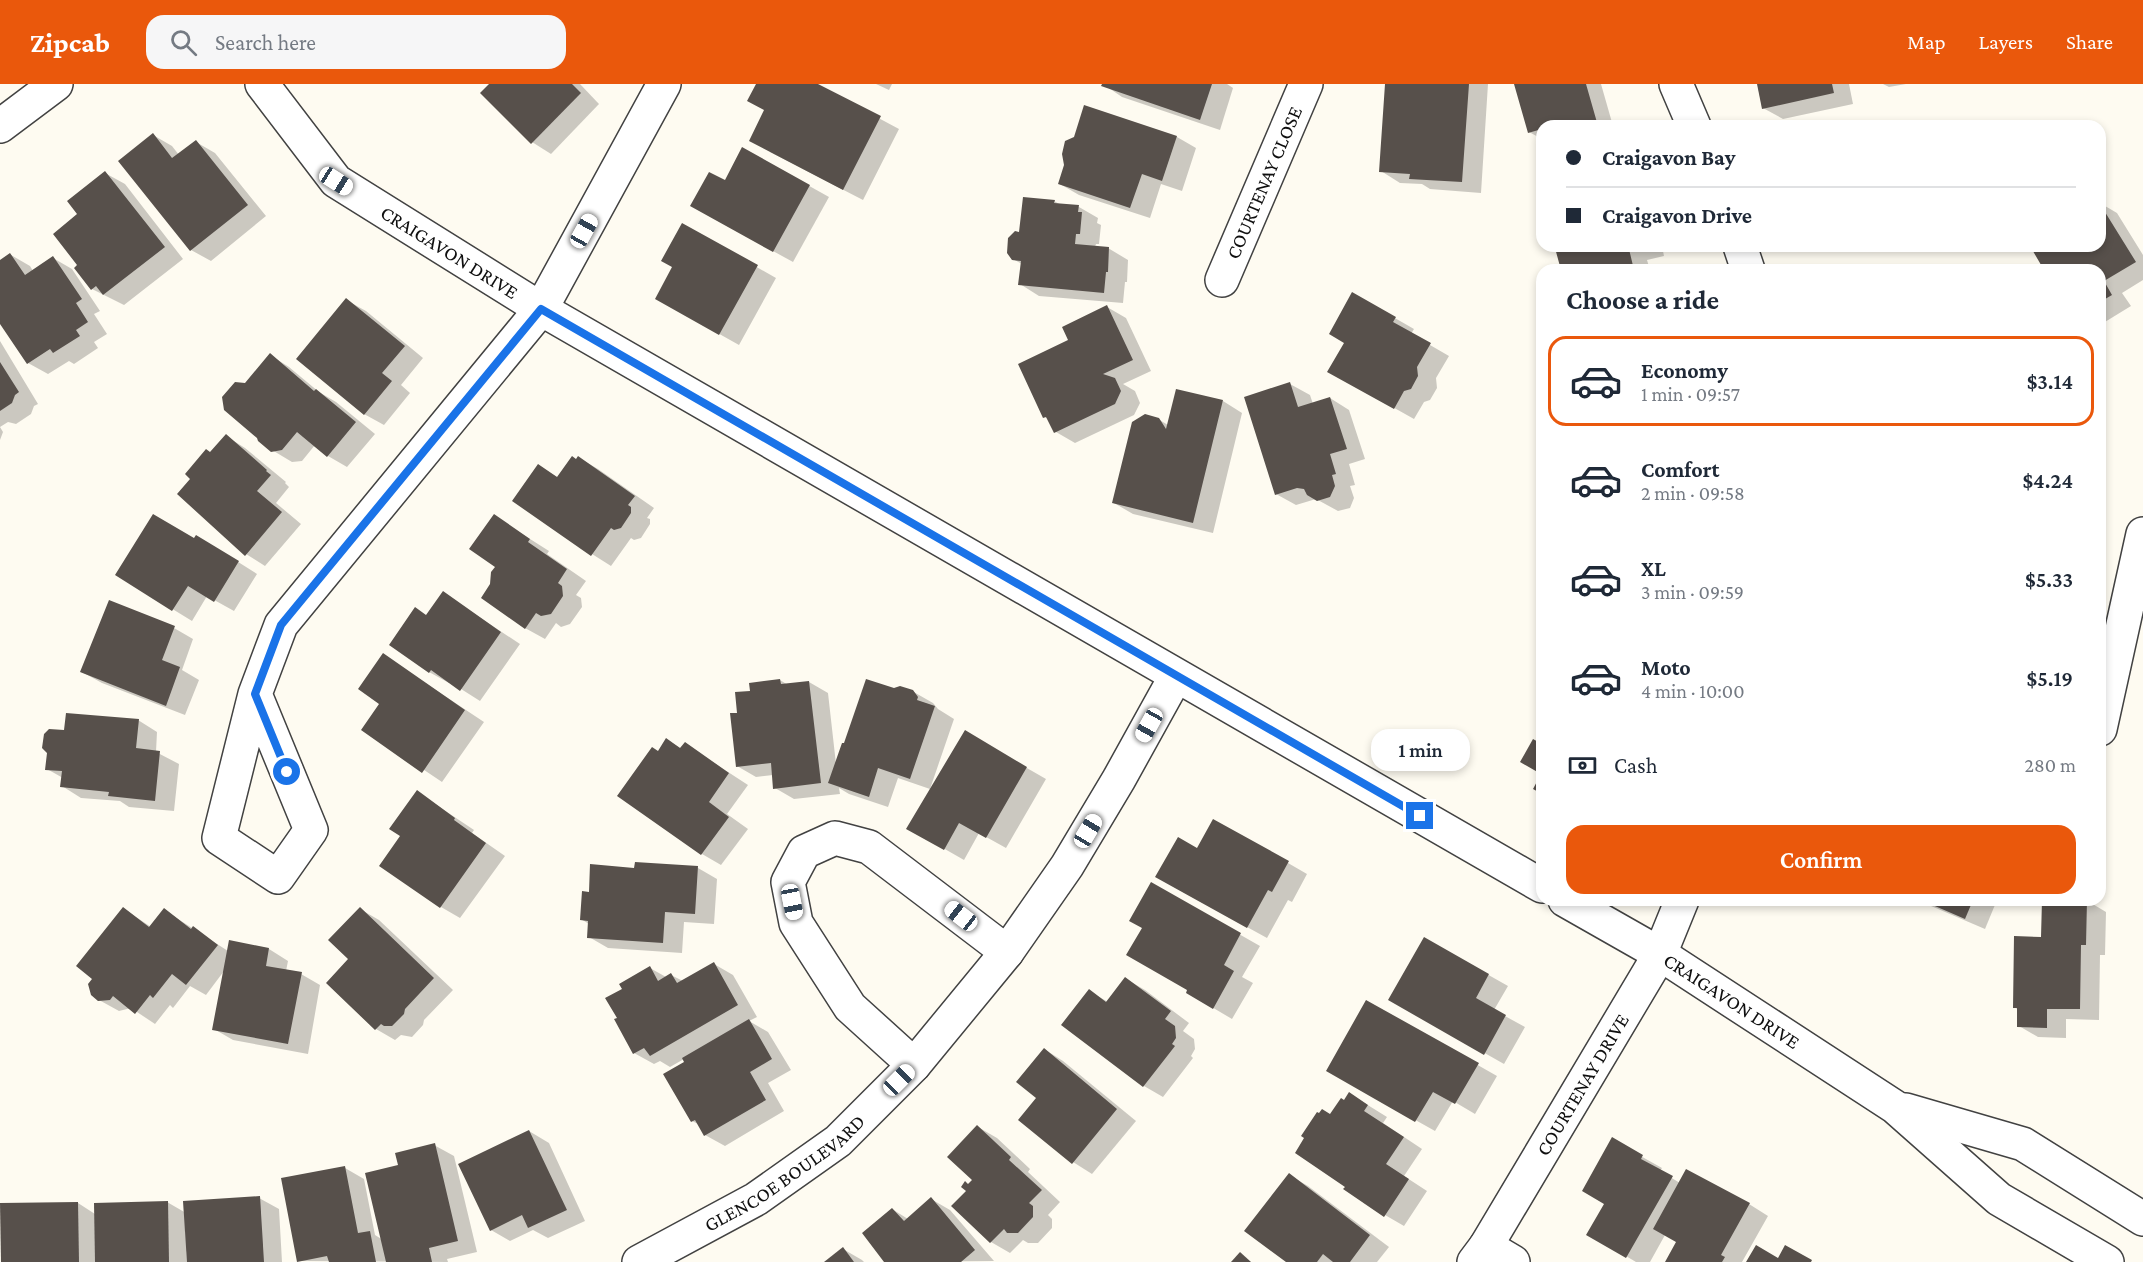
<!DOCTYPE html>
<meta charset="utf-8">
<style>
body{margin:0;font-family:"Crimson Pro",serif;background:#f6f6f7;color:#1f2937;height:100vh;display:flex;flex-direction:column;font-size:22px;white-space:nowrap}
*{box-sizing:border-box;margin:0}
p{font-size:20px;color:#747a83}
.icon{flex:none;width:33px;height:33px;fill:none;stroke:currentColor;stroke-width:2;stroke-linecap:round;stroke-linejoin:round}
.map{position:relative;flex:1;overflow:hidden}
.side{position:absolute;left:1536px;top:180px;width:570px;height:642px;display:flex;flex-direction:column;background:#fff;border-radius:18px;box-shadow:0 3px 9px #0003}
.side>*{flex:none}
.hud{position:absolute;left:1536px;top:36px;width:570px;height:132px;border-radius:18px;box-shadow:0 3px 9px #0003;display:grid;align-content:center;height:132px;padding:0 30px;background:#fff}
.end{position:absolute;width:27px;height:27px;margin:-14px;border:8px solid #1a73e8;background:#fff;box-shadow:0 0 0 3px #fff}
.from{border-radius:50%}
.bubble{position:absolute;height:42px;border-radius:18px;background:#fff;box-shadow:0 3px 9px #0003;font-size:20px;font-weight:600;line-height:42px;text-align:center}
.car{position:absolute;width:18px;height:36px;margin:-18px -9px;border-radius:8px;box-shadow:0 0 4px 2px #0007;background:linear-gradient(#fff 24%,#345 0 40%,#fff 0 76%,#345 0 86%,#fff 0)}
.hud b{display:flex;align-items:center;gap:21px;height:57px;font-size:22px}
.hud b+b{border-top:2px solid #e0e1e3}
.hud i{width:15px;height:15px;background:#1f2937}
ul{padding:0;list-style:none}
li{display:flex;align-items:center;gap:18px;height:90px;margin:0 12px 9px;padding:0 18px;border:3px solid transparent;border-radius:18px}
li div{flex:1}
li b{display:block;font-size:22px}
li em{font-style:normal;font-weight:600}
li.on{border-color:#ea580c}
li>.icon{width:54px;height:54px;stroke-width:1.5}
h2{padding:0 30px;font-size:27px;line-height:72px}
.pay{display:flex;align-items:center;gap:15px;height:66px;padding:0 30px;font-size:22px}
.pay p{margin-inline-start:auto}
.primary-button{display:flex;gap:12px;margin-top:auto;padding:12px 30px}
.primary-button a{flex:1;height:69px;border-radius:18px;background:#ea580c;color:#fff;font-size:24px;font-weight:600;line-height:69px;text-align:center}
header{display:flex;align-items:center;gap:36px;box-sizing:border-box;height:84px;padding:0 30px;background:#ea580c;color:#fff}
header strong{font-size:28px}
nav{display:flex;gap:33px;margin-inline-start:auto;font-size:21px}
.search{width:420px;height:54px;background:#f6f6f7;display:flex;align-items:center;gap:15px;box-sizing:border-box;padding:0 21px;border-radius:18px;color:#747a83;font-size:22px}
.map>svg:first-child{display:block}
</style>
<header>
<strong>Zipcab</strong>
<div class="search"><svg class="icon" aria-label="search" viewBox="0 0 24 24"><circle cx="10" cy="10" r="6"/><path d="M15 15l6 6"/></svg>Search here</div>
<nav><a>Map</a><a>Layers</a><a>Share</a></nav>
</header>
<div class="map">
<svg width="2143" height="1178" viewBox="0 0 2143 1178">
<rect width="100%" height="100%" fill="#fefbf1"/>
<g fill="#0003">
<path d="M491 0H580L599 20 551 70 532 58Z"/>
<path d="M758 0H815L899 45 863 116 770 68 766 27Z"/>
<path d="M876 0H892L889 6Z"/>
<path d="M1103 0H1227L1233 4 1220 46 1122 13Z"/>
<path d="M1387 0H1488L1481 109 1430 105 1422 100 1400 99 1381 87Z"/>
<path d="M1515 0H1601L1613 42H1542V55L1529 48Z"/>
<path d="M1758 0H1849L1853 20 1783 35 1763 24Z"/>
<path d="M1883 0H1906L1889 3Z"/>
<path d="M1085 23 1177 53 1196 64 1182 107 1161 100 1150 134 1079 111 1060 100Z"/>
<path d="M153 51 172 62 179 71 196 58 215 69 266 132 211 177 191 166 120 77Z"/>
<path d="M743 65 829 113 793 178 711 133 725 98Z"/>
<path d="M105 89 125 100 183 175 124 221 92 205 76 184 79 182V130Z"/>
<path d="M1054 117 1061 121 1079 123 1098 134 1097 139 1101 141 1099 160H1096L1095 163 1108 164 1128 176 1127 198H1125L1123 219 1039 212 1020 200 1022 180 1013 175 1020 149Z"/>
<path d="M2100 119 2117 129 2143 171V196L2122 209 2131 222 2100 241V186H2046L2031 162H2100Z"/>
<path d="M683 141 776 194 739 261 657 215 674 183Z"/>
<path d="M1560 162H1662L1664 172 1647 176 1650 186H1562Z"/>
<path d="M11 171 30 182 33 187 53 174 72 185 100 227 94 230 107 250 94 258 98 264 74 280 69 277 48 290 28 279 0 237V178Z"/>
<path d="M1353 210 1414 245 1411 250 1449 272 1436 294 1437 304 1430 316 1424 318 1414 335 1348 298 1346 258Z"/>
<path d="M346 216 366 227 423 274 401 301 410 309 384 341 364 330Z"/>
<path d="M1107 223 1126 234 1151 287 1123 300 1135 307 1140 319 1134 331 1075 359 1056 348 1049 335 1045 333 1070 257Z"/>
<path d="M0 257 38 320 34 322 31 330 16 340 8 338 0 343 3 348 0 356Z"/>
<path d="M270 271 289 283 319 308 336 318 375 350 347 383 328 372 315 361 302 377 292 378 272 366 259 353 245 300Z"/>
<path d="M1290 300 1310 311 1313 320 1330 314 1349 326 1365 375 1349 380 1355 401 1350 402 1354 414 1350 424 1338 427 1316 415 1296 421 1276 410Z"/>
<path d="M1223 317 1242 329 1213 449 1133 430 1114 419 1158 335 1168 341Z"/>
<path d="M226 352 245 364 286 398 285 399 289 403 276 419 301 440 265 482 246 470Z"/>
<path d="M579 374 598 385 654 424 647 434 650 435V440L641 454 634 456 631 454 611 482 592 470 538 382 559 394Z"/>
<path d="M494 432 549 467 547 470 586 497 576 511 581 514 582 523 570 540 561 543 556 539 545 555 525 544 492 501 497 482Z"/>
<path d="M194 456 216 464 257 490 234 527 207 512 192 537 117 491Z"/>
<path d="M443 509 520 560 480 617 450 598 449 599 429 588 427 532Z"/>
<path d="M174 544 193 555 182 586 199 596 185 631 102 599 82 588Z"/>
<path d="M383 571 484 638 442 698 363 645 381 619Z"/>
<path d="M780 596 788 601 809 598 828 609 836 680 894 606 912 607 933 619 938 625 954 635 930 705 898 694 888 723 849 710 839 704 840 710 794 715 775 704 773 691 756 693 737 682 739 630 752 608Z"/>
<path d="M138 636 157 648 156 668 179 680 174 727 129 723 120 717 81 714 62 702 63 694 47 685Z"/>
<path d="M966 649 1046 695 1006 764 979 749 964 776 908 744Z"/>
<path d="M667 656 682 665 685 660 748 701 727 730 748 745 721 781 702 770 619 712 658 668Z"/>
<path d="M417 708 474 746 472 749 505 772 460 834 441 823 382 781 402 752Z"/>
<path d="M1197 766 1288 779 1307 790 1292 818 1288 816 1267 854 1176 804Z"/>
<path d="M636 779 698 784 717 795 714 840 684 838 682 869 608 864 589 853V840L581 835 590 810 636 785Z"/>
<path d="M1151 800 1260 862 1242 893 1253 899 1232 935 1188 909 1189 906 1144 843Z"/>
<path d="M1917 816H1997L1985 845Z"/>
<path d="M2044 816H2086L2106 828 2105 871H2100L2099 936 2066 935V954L2038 953 2019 942V926L2014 923 2043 854Z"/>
<path d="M124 825 151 843 164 826 228 867 269 865 288 877 286 887 301 890 320 901 308 970 233 956 214 945 224 887 206 911 190 902 173 924 170 921 155 940 131 924 119 927 99 916 94 895Z"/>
<path d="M360 825 379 836 453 906 424 936 423 941 412 953 401 951 395 956 376 945 350 875Z"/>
<path d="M1425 855 1508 902 1494 926 1525 943 1504 980 1391 916Z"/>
<path d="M714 880 733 891 757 933 749 937 768 948 791 986 768 999 784 1027 725 1062 705 1051 700 1041 692 1037 686 978 684 975 670 983 660 977 654 980 634 969 619 934 624 905 650 884 666 893 671 891 683 897Z"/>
<path d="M1126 895 1145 906 1189 939 1183 947 1194 955 1195 965 1191 972 1193 974 1163 1013 1144 1002 1063 941 1089 907 1108 918Z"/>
<path d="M1367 918 1497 992 1475 1030 1453 1017 1435 1047 1328 987Z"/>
<path d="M1044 965 1063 977 1136 1037 1092 1090 1073 1078 1038 1014Z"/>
<path d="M1350 1010 1387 1033 1383 1039 1422 1065 1404 1092 1427 1107 1404 1142 1385 1131 1331 1031Z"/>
<path d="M978 1043 997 1054 1030 1085 1028 1088 1060 1118 1048 1131 1052 1135V1144L1038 1159H1028L1023 1156 1010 1169 991 1158 968 1107 969 1101 974 1096Z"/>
<path d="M529 1047 549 1059 585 1137 548 1154 533 1146 510 1157 491 1146Z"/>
<path d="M1612 1056 1662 1084 1660 1087 1680 1099 1749 1120 1768 1132 1742 1178H1667L1678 1158 1665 1151 1650 1178H1636L1589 1150 1606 1120Z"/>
<path d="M434 1061 454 1072 477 1168 447 1175 448 1178 298 1177 345 1084 364 1095 375 1151 383 1156 400 1082Z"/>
<path d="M1289 1091 1308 1102 1389 1163 1377 1178H1288Z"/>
<path d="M259 1114 279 1125 282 1178H2L78 1119 95 1130 167 1118 186 1129Z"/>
<path d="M931 1115 950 1126 994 1177 886 1178 892 1125 908 1135Z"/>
<path d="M843 1165 862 1176 864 1178H826Z"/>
</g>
<g fill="#57504b">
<path d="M489 0H572L581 9 531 60 480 9Z"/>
<path d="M756 0H818L881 32 843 106 749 57 764 26 747 17Z"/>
<path d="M1102 0H1212L1200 36 1101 2Z"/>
<path d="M1385 0H1469L1462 98 1409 95 1410 90 1379 88Z"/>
<path d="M1514 0H1586L1598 42H1542V45L1528 49Z"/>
<path d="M1757 0H1832L1834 9 1762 25Z"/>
<path d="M1084 21 1177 52 1162 97 1142 90 1130 124 1058 100 1064 81 1062 70 1065 57 1074 53Z"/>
<path d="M153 49 172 74 196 56 248 121 190 167 118 77Z"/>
<path d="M742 63 810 101 773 168 690 122 709 88 725 96Z"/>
<path d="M105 87 165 163 103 211 96 202 91 206 74 184 77 181 53 150 77 130 67 117Z"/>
<path d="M1023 113 1055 116 1054 119 1079 121 1078 128H1082L1080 150H1076L1075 160 1109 163 1108 188H1106L1104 209 1018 201 1021 177 1012 176 1007 169 1008 154 1015 147 1019 148Z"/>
<path d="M2100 120 2136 178 2104 197 2112 211 2100 218V186H2044L2030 162H2100Z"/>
<path d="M682 139 758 181 719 251 655 215 672 183 661 177Z"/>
<path d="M1558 162H1637L1629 165 1634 186H1561L1555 164Z"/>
<path d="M10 169 25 191 53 172 82 215 76 219 88 238 76 246 80 252 53 269 50 265 27 280 0 240V176Z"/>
<path d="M1352 208 1396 233 1393 238 1431 259 1417 283 1418 292 1411 305 1404 307 1394 325 1327 288 1344 259 1329 250Z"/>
<path d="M346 214 405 262 382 289 392 297 364 331 296 275Z"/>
<path d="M1107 221 1133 276 1103 290 1115 294 1121 307 1115 320 1054 349 1046 333 1043 334 1018 280 1068 256 1062 243Z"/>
<path d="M270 269 314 307 316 305 356 338 327 373 297 348 282 366 271 368 258 357 257 354 224 326 222 313 235 298 245 299Z"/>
<path d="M0 278 19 308 15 311 12 319 0 327Z"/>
<path d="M1290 298 1298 323 1330 313 1347 365 1330 370 1336 390 1332 391 1335 402 1330 413 1317 417 1307 411 1304 405 1297 404 1275 411 1244 313Z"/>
<path d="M1176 305 1223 316 1193 439 1112 419 1132 338 1145 330 1159 334 1166 345Z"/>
<path d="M226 350 267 386 266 387 271 391 257 407 282 428 245 472 177 410 190 395 185 390 206 365 210 368Z"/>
<path d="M572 372 576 375 578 372 635 412 628 421 631 423V429L621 444 614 446 611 444 591 472 512 417 538 380 557 393Z"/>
<path d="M153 430 194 454 196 451 239 477 214 518 188 502 172 527 115 491Z"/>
<path d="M494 430 530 455 528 458 567 485 558 499 562 502 563 512 551 530 541 532 536 529 525 545 481 514 490 500 491 488 495 483 469 465Z"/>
<path d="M443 507 501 548 460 607 431 586 429 589 389 561 415 523 426 531Z"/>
<path d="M109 516 175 542 162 576 180 583 166 622 80 588Z"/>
<path d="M383 569 465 626 422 689 361 646 379 620 358 605Z"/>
<path d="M780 595 781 600 809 597 821 699 773 705 771 679 736 683 730 629H737L735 608 750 607 749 599Z"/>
<path d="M866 595 894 604 900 602 913 606 918 613 917 616 935 622 910 695 878 684 869 713 828 699 842 659H844Z"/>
<path d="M66 629 139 635 136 664 160 667 155 717 108 712 109 708 60 703 62 687 45 686 47 669 42 664 44 650 49 645 64 646Z"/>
<path d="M965 646 1027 683 986 754 959 739 944 766 906 745Z"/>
<path d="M666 654 680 664 685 658 729 689 709 718 729 733 701 771 617 712 652 663 658 667Z"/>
<path d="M1533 655 1542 660V710L1533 705 1541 690 1520 678Z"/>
<path d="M417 706 455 734 454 736 486 759 440 824 379 782 400 752 389 745Z"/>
<path d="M1213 735 1289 777 1272 808 1268 806 1247 844 1155 793 1178 753 1197 764Z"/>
<path d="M635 778 698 782 695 830 665 828 663 859 587 854 588 837 580 836 582 807 589 808 590 780 634 784Z"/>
<path d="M1151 798 1241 849 1224 881 1234 887 1213 925 1186 909 1187 906 1126 871 1142 844 1129 837Z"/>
<path d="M1921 816H1973L1965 835Z"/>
<path d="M2042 816H2087L2086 861H2081L2080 925H2047V944L2017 943V924H2013L2014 852 2041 853Z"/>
<path d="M123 823 149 843 164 824 191 845 193 842 218 861 186 901 172 890 153 914 150 911 135 930 113 912 110 916 98 917 91 911 88 900 92 895 76 882Z"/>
<path d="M360 823 434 894 405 925 404 930 392 942H384L381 940 375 946 326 899 348 875 328 856Z"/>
<path d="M1424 853 1489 890 1476 914 1506 931 1484 971 1388 916Z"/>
<path d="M229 856 269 864 266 882 302 888 288 960 212 946Z"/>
<path d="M714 878 738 921 650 972 644 964 633 970 614 935 617 934 605 914 622 905 619 900 650 882 658 897 671 889 677 899Z"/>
<path d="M1125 893 1171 927 1165 935 1175 942 1176 954 1172 960 1175 962 1143 1003 1061 941 1089 905 1106 918Z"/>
<path d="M1366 916 1479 979 1455 1020 1433 1008 1415 1038 1326 987Z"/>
<path d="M749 935 772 975 750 988 766 1016 704 1052 695 1036 691 1038 663 990 684 978 682 974Z"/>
<path d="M1044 964 1117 1025 1072 1080 1018 1036 1036 1014 1016 998Z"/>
<path d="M1349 1008 1368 1021 1364 1027 1404 1053 1386 1080 1409 1095 1384 1133 1343 1105 1345 1103 1295 1069 1304 1054 1301 1052 1317 1028 1319 1029 1322 1025 1330 1030 1341 1014 1344 1016Z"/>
<path d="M977 1041 1011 1073 1009 1076 1042 1106 1029 1119 1033 1122V1133L1018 1149H1007L1004 1145 990 1159 951 1122 966 1107 961 1103 965 1097 968 1100 972 1096 947 1073Z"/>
<path d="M529 1046 567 1126 528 1144 522 1131 490 1147 458 1080Z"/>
<path d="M1612 1053 1643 1071 1641 1075 1673 1092 1626 1174 1586 1151 1604 1120 1582 1107Z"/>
<path d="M435 1059 458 1157 429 1164 432 1178H386L365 1089 398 1081 395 1069Z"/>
<path d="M345 1082 358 1149 370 1147 376 1178H329L327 1172 297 1178 281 1094Z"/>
<path d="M1686 1085 1750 1119 1721 1171 1725 1173 1722 1178H1665L1676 1158 1653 1145Z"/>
<path d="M1289 1089 1370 1151 1350 1178H1333L1323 1170 1317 1178H1286L1244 1147Z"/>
<path d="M260 1112 264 1178H187L183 1117Z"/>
<path d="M931 1113 975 1166 961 1178H884L862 1149 892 1124 904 1137Z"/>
<path d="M168 1117 169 1178H95L94 1119Z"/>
<path d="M78 1118 79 1178H1L0 1119Z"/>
<path d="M1756 1161 1778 1174 1785 1161 1812 1176 1811 1178H1746Z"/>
<path d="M843 1163 854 1178H824Z"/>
<path d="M1240 1168 1251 1178H1231Z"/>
</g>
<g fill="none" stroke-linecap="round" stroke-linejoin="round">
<g stroke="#424242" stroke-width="36">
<g id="minor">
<path d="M1676 0 1694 42"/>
<path d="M0 42 56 0"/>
<path d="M1740 162 1748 186"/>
<path id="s1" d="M1222 196 1306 0"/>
<path d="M255 610 311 746 278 793 219 754 255 610 281 541 541 225 664 0"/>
<path d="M2100 645 2143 450"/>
<path d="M914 981 850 923 796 839 788 798 804 768 835 754 869 763 1007 868"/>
<path d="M1486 1162 1513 1178"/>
<path id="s2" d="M1474 1178 1486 1162 1660 870 1682 816"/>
</g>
</g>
<g stroke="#424242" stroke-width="36">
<g id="tertiary">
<path id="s3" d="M262 0 336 97 541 225 1542 802"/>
<path id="s4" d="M1565 816 1660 870 1895 1023 1999 1115 2107 1178"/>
<path d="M1906 1026 2023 1060 2143 1135"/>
<path id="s5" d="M639 1178 756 1115 838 1057 914 981 1007 868 1067 782 1119 695 1176 592"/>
</g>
</g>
<use href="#minor" stroke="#fff" stroke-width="33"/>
<use href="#tertiary" stroke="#fff" stroke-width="33"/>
</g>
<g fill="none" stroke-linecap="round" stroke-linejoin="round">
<path stroke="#1a73e8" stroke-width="8" d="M287 688 255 610 281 541 541 225 1420 732"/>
</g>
<g text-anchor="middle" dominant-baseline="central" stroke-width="6" stroke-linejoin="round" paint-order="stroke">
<g font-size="20" fill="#0f0f0f" stroke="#fff">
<text stroke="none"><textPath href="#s1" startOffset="106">COURTENAY CLOSE</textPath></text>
<text stroke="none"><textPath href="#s3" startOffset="256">CRAIGAVON DRIVE</textPath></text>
<text stroke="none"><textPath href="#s4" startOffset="195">CRAIGAVON DRIVE</textPath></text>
<text stroke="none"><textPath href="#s2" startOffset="208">COURTENAY DRIVE</textPath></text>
<text stroke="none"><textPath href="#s5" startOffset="171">GLENCOE BOULEVARD</textPath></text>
</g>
</g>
</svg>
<i class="end from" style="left:287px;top:688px"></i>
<i class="end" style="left:1420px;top:732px"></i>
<div class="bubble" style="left:1371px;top:645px;width:99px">1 min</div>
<i class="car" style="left:336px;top:97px;rotate:122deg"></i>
<i class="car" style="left:584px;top:147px;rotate:29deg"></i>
<i class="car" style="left:1149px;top:641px;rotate:209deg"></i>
<i class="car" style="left:1088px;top:747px;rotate:31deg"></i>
<i class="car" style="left:792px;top:818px;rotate:169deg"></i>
<i class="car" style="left:961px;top:832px;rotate:308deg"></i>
<i class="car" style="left:899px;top:996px;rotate:45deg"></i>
<div class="hud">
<b><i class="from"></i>Craigavon Bay</b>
<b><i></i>Craigavon Drive</b>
</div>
<section class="side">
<h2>Choose a ride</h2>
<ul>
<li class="on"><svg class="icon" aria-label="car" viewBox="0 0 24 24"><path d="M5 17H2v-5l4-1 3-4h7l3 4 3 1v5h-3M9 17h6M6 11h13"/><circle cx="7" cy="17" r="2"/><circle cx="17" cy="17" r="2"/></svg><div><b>Economy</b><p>1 min · 09:57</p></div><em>$3.14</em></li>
<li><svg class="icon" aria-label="car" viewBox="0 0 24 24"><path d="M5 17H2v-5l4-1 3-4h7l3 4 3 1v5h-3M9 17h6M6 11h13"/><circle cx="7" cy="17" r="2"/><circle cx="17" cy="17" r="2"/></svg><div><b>Comfort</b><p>2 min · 09:58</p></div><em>$4.24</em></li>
<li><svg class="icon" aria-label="car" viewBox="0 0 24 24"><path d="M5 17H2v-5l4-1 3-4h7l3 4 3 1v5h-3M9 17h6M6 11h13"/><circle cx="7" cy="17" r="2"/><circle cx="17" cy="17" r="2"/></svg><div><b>XL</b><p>3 min · 09:59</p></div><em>$5.33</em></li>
<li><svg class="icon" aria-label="car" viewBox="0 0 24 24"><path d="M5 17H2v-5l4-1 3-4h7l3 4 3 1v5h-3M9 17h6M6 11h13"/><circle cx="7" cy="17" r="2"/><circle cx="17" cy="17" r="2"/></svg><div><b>Moto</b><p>4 min · 10:00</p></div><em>$5.19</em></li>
</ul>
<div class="pay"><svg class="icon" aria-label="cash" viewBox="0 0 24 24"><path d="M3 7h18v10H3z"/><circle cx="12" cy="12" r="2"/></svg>Cash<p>280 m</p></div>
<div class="primary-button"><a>Confirm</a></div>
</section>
</div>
